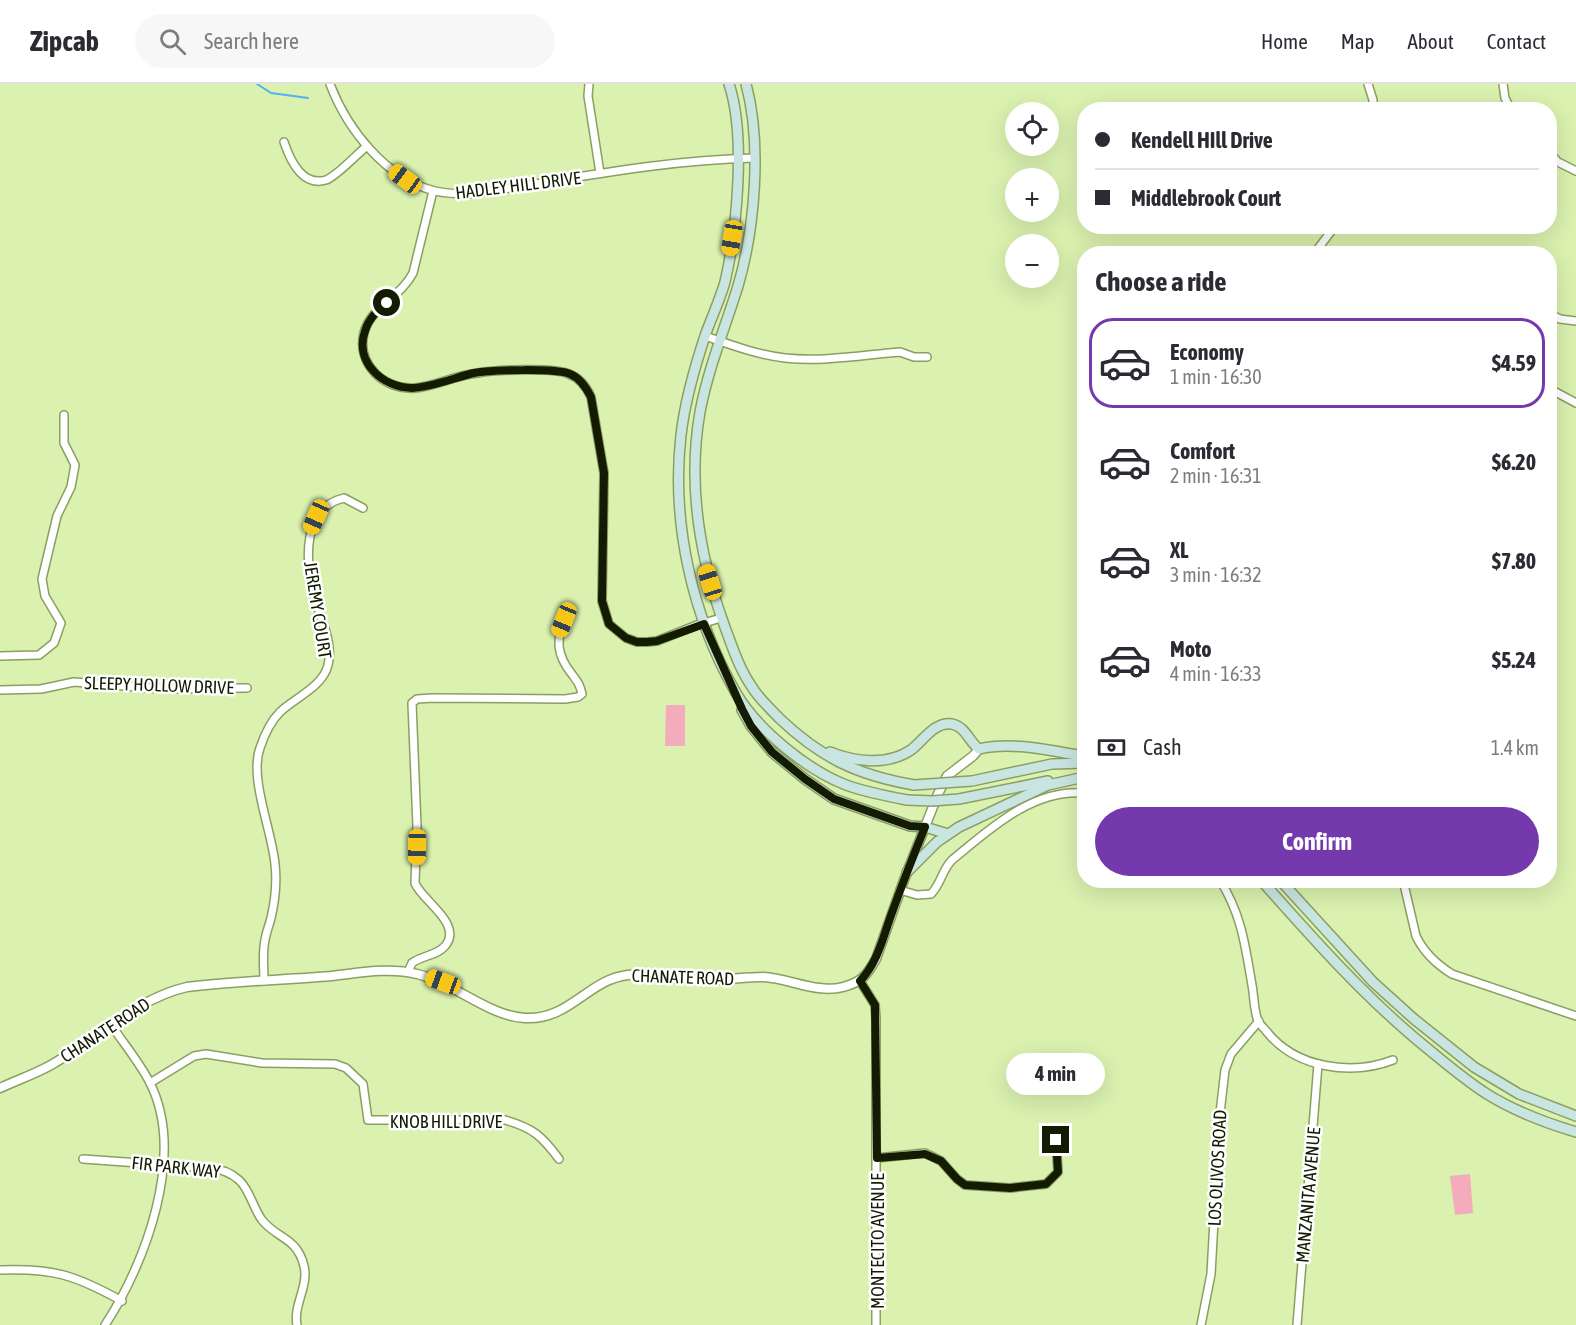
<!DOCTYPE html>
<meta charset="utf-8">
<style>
body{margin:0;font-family:"Asap Condensed",sans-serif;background:#f7f7f7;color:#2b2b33;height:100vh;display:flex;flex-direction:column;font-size:22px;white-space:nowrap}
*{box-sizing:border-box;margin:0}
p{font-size:20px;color:#7c7c81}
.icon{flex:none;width:33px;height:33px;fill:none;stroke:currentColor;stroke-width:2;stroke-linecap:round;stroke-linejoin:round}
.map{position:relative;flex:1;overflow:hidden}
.sheet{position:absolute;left:1077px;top:162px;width:480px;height:642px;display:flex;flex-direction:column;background:#fff;border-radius:24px;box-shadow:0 6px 24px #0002}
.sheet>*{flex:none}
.banner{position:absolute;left:1077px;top:18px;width:480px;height:132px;border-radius:24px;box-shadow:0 6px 24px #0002;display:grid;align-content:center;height:132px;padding:0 18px;background:#fff}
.controls{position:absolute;left:1005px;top:18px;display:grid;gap:12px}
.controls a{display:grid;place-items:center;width:54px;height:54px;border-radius:50%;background:#fff;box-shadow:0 6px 24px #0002;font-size:30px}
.end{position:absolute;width:27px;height:27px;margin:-14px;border:8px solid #131b03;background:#fff;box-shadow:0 0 0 3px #fff}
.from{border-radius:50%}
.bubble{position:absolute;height:42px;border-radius:21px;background:#fff;box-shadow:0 6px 24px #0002;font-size:20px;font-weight:700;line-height:42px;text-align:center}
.car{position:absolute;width:18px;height:36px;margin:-18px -9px;border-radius:8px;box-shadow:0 0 4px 2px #0007;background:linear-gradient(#f5c518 24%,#345 0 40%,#f5c518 0 76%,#345 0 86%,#f5c518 0)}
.banner b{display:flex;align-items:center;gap:21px;height:57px;font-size:22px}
.banner b+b{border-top:2px solid #e1e1e2}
.banner i{width:15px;height:15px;background:#2b2b33}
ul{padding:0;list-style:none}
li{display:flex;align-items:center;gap:18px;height:90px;margin:0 12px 9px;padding:0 6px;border:3px solid transparent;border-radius:24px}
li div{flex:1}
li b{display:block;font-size:22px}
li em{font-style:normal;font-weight:700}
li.on{border-color:#7539ae}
li>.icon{width:54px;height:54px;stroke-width:1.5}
h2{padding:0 18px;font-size:27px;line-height:72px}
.pay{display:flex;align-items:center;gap:15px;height:66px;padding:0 18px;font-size:22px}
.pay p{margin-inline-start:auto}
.button{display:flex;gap:12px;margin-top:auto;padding:12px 18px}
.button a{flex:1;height:69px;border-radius:36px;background:#7539ae;color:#fff;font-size:24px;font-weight:700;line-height:69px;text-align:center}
header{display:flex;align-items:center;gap:36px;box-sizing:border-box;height:84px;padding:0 30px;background:#fff;border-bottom:2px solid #e1e1e2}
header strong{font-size:28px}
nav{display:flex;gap:33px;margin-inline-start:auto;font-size:21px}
.search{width:420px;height:54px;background:#f7f7f7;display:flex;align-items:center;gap:15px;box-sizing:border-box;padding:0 21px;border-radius:33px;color:#7c7c81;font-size:22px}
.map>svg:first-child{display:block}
</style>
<header>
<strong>Zipcab</strong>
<div class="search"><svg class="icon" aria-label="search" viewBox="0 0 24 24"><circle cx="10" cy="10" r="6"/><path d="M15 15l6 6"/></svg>Search here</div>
<nav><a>Home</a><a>Map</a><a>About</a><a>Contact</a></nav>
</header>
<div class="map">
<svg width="1576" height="1241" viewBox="0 0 1576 1241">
<rect width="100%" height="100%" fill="#daf1af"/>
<g fill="#f4acbd">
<path d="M666 621H685V662H665Z"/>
<path d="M1470 1090 1473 1129 1455 1131 1450 1092Z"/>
</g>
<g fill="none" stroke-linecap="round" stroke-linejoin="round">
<path stroke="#53b0f5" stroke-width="2" d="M257 0 271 9 308 14"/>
<g stroke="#8b9f62" stroke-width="10">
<g id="minor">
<path d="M330 0C347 45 386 95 435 107 447 110 459 110 472 110 565 96 660 76 754 74"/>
<path d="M589 0 588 12 600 89"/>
<path d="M1368 0 1373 16V26"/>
<path d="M1503 0 1505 14 1511 26"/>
<path d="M284 58C290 76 302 103 326 96 337 92 357 70 367 62"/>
<path d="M1550 69 1558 78 1576 87"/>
<path d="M433 107 413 189C401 213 370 223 364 249 356 280 385 307 415 304 436 302 456 291 478 289 495 286 555 283 569 290 580 294 586 302 591 313L604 389 602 517 609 540 626 554 637 558H647L657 557 697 541 721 534"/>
<path d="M1314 170 1335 142"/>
<path d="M1550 230 1560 235 1576 237"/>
<path d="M705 252C731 261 758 271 785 274 823 278 863 271 900 268L914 273H927"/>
<path d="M1550 305 1576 319"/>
<path d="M0 572 39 571 54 559 61 539 45 512 42 495 57 432 71 403 75 381 64 359V331"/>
<path d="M0 606 41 605 74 598 162 605 247 604"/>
<path d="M1220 796C1242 832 1245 861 1252 901 1254 912 1254 927 1258 937 1260 941 1265 945 1267 948 1296 984 1351 992 1393 976"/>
<path d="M1403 796 1416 852C1424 869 1436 880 1452 890L1576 932"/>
<path d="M900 806 917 811 931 810C941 800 942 786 952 776 990 745 1032 705 1084 709"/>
<path d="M408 888 412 879C421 872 438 871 445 862 464 840 421 816 415 799L417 742 412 619 417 615 433 614 565 615 578 613 582 610C580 600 577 597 571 589 557 571 556 557 564 536"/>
<path d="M264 897C264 884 262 870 265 856 266 849 269 842 271 834 275 817 277 798 275 780 272 747 249 694 260 664 264 652 271 637 280 628 294 614 323 603 328 581 334 558 319 532 314 511 305 476 302 424 344 414L363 424"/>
<path d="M860 897 875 921 876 934V1241"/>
<path d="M150 999 194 972 206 970 262 979 335 980 346 984 363 1000 368 1036H505C533 1044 542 1052 559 1075"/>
<path d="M877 1074 925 1069 941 1077 957 1095 965 1101 1010 1104 1046 1100 1058 1088 1056 1056"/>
<path d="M83 1075 210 1084C221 1085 230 1088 239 1096 250 1106 253 1124 262 1136 277 1155 297 1153 304 1182 309 1202 293 1221 297 1241"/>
<path d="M0 1186C53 1184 75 1191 122 1217"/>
<path d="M105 1241C146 1179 186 1070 150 999 140 979 124 960 112 942"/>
<path d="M1201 1241 1211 1190 1220 1029 1225 986 1231 970 1259 937"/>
<path d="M1297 1241 1318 980"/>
</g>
</g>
<g stroke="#8b9f62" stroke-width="11">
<path id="tertiary" d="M0 1004C17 996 35 990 51 981 95 956 137 914 187 903 235 897 283 896 331 892 359 889 389 883 417 890 455 899 488 932 525 934 574 937 592 886 641 891 664 894 686 897 709 896 727 896 745 893 763 893 789 894 817 910 843 903 862 898 867 891 876 875L904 796 938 710 947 692 973 672 979 665"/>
</g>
<g stroke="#8b9f62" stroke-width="12">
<g id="secondary">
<path d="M729 0C746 51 737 145 725 198 720 215 712 233 706 249 695 282 685 316 681 351 671 438 692 532 736 609 757 645 807 686 846 701 865 708 886 712 907 716"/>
<path d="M746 0C762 59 755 144 738 202 725 244 708 285 700 328 687 402 700 476 726 546 733 565 740 586 752 603 759 615 770 624 779 634 821 674 857 691 914 701"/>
<path d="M742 626 751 642 772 668 805 695 834 715 910 742 925 743 948 750"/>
<path d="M830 668C855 678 887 682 911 666 923 657 935 637 952 640 966 643 969 658 979 665 1013 657 1050 667 1084 672"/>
<path d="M972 697 1052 680 1084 679"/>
<path d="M959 715 1048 697"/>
<path d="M907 788 937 758 959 743 1048 701 1080 694"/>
<path d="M1261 796C1315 857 1369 918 1433 969 1450 983 1468 998 1487 1010 1514 1027 1546 1039 1576 1048"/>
<path d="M1280 796 1373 898 1414 935 1474 983 1519 1010 1576 1032"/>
</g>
</g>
<use href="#minor" stroke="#fff" stroke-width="7"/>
<use href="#tertiary" stroke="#fff" stroke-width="8"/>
<use href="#secondary" stroke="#c9e5e1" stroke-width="9"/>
<g stroke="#8b9f62" stroke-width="12" stroke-linecap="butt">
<g id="secondary-bridge">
<path d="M914 701 972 697"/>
<path d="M907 716 932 717 959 715"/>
</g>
</g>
<use href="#secondary-bridge" stroke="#c9e5e1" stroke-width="9"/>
</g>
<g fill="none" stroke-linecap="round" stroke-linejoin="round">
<path stroke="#131b03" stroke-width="8" d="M387 219C377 227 369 234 365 247 354 278 383 304 412 304 428 304 457 293 474 289 490 286 556 284 570 290 580 294 586 303 591 313L604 389 602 517 609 540 626 554 637 558H647L657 557 704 540 742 625 751 642 772 668 805 695 834 715 910 742 925 743C914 770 903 798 893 826 883 852 879 877 860 897L875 921 877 1074 925 1070 941 1077 957 1095 965 1101 1010 1104 1046 1100 1058 1088 1056 1056"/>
</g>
<g text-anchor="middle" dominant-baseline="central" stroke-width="5" stroke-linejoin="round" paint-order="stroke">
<g font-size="18" fill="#131b03" stroke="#fff">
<text transform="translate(518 101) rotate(-7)">HADLEY HILL DRIVE</text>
<text transform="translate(318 526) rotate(81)">JEREMY COURT</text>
<text transform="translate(159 601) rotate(2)">SLEEPY HOLLOW DRIVE</text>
<text transform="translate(683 893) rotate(2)">CHANATE ROAD</text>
<text transform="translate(105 946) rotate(-33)">CHANATE ROAD</text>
<text x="446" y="1037">KNOB HILL DRIVE</text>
<text transform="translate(176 1083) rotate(6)">FIR PARK WAY</text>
<text transform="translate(1217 1084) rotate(-87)">LOS OLIVOS ROAD</text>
<text transform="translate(1308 1111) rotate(-85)">MANZANITA AVENUE</text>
<text transform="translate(877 1157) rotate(-90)">MONTECITO AVENUE</text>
</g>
</g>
</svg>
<div class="controls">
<a><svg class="icon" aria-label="locate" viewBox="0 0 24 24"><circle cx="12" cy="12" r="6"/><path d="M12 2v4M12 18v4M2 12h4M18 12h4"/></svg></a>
<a>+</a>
<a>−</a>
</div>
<i class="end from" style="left:387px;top:219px"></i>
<i class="end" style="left:1056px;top:1056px"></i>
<div class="bubble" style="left:1006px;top:969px;width:99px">4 min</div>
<i class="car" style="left:405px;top:95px;rotate:306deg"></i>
<i class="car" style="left:732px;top:154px;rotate:189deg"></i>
<i class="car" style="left:316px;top:433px;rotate:204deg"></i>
<i class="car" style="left:710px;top:498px;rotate:343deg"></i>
<i class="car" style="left:564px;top:536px;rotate:202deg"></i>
<i class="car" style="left:417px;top:763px;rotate:181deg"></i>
<i class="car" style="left:443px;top:898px;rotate:290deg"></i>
<div class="banner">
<b><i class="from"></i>Kendell HIll Drive</b>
<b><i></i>Middlebrook Court</b>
</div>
<section class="sheet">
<h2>Choose a ride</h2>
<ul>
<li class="on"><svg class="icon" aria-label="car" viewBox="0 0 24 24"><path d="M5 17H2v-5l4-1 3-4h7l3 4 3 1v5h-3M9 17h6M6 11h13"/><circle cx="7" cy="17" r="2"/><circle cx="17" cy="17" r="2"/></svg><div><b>Economy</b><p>1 min · 16:30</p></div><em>$4.59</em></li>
<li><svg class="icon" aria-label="car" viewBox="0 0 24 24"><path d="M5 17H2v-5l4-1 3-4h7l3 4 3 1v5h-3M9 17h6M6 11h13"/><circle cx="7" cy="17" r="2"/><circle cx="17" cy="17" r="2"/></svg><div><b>Comfort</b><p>2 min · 16:31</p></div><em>$6.20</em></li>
<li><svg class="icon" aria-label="car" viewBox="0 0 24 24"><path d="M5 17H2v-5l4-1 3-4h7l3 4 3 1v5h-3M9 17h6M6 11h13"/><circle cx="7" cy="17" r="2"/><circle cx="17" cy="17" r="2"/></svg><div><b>XL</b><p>3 min · 16:32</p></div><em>$7.80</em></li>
<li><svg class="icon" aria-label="car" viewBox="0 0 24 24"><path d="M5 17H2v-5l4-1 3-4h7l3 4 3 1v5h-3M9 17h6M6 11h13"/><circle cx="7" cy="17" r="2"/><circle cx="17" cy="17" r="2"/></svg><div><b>Moto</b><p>4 min · 16:33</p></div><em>$5.24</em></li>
</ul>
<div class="pay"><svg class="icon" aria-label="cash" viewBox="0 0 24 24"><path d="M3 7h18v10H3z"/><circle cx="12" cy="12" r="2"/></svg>Cash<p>1.4 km</p></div>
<div class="button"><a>Confirm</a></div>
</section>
</div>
